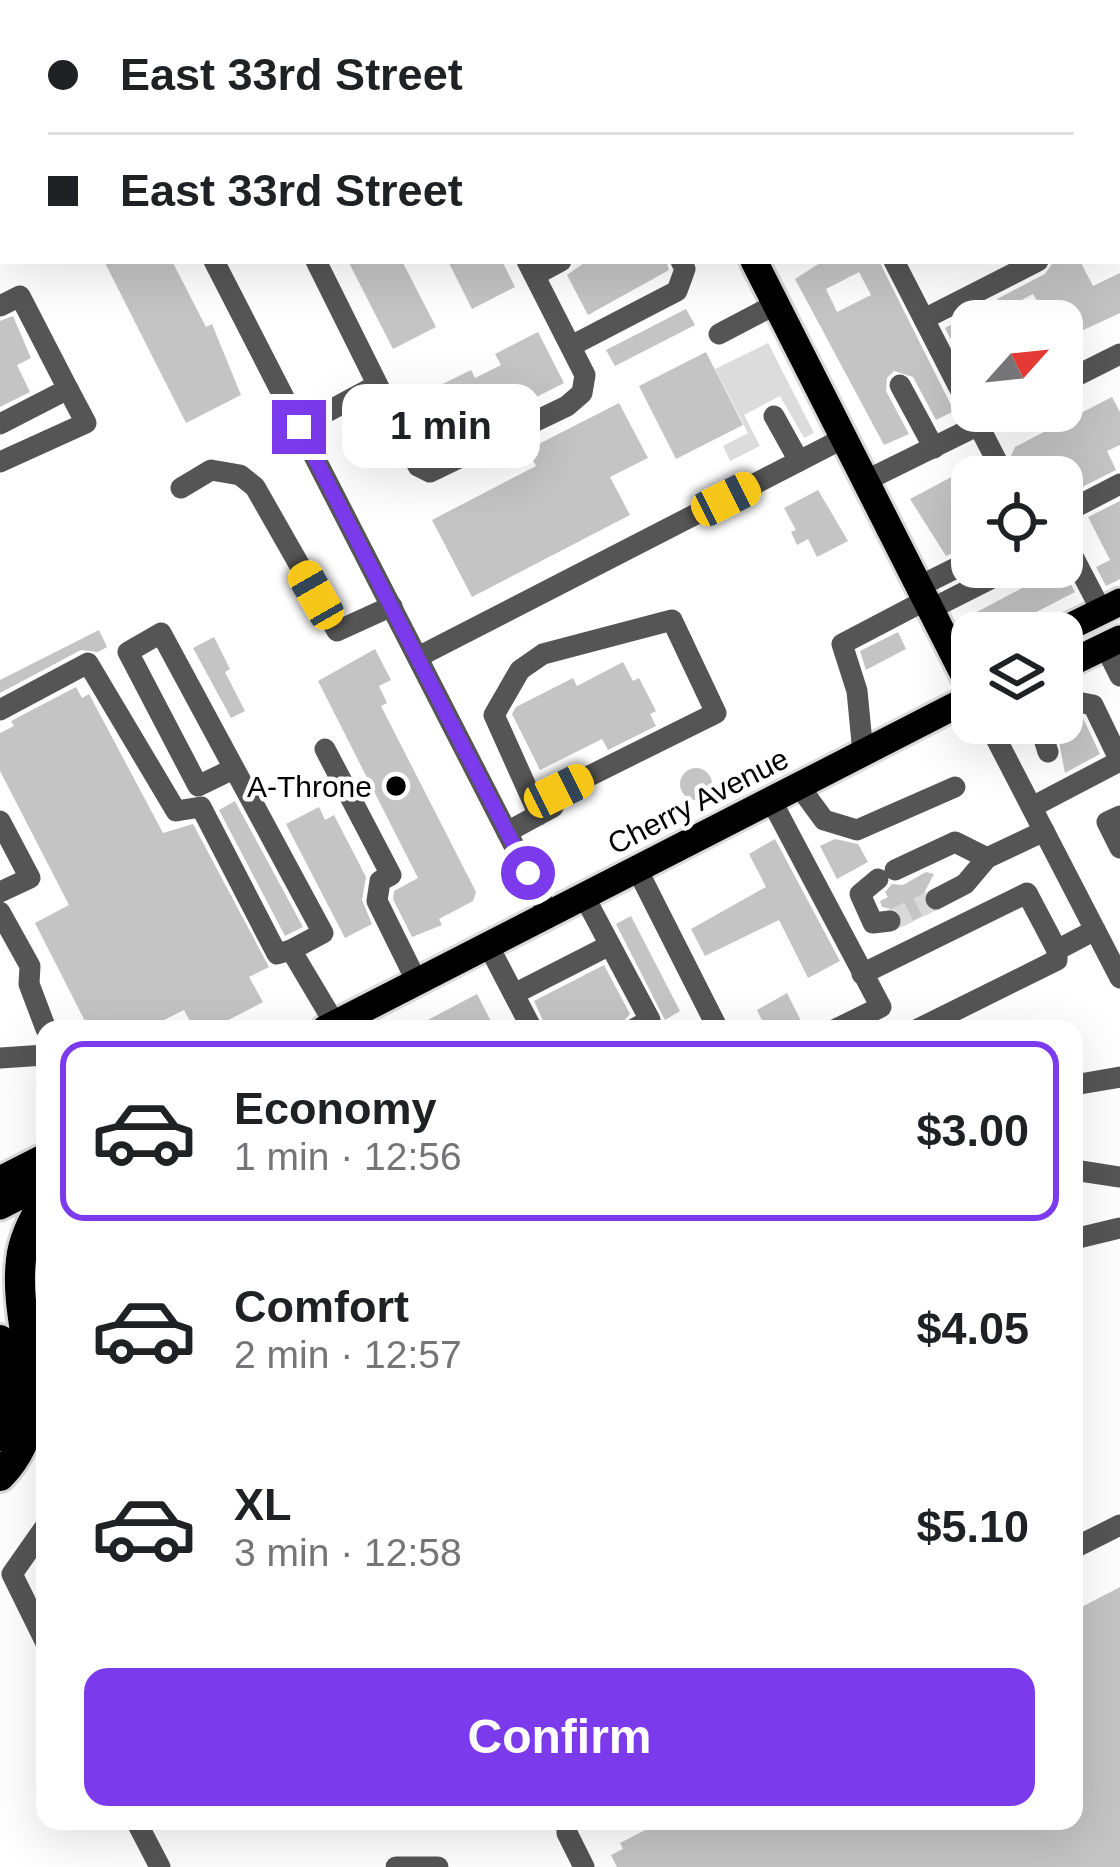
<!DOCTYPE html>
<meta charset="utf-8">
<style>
body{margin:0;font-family:Helvetica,sans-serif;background:#f6f6f6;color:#202124;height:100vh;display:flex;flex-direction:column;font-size:45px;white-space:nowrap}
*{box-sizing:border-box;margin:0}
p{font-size:39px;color:#757577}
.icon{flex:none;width:66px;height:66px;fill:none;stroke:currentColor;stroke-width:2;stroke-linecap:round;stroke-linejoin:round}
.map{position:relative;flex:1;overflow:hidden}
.panel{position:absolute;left:36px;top:1020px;width:1047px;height:810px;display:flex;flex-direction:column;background:#fff;border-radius:24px;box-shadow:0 12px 48px #0002}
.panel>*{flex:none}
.banner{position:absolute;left:0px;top:0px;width:1122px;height:264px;box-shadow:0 12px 48px #0002;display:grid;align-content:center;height:264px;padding:0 48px;background:#fff}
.needle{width:78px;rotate:63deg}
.buttons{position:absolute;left:951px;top:300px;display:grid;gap:24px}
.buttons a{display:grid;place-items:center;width:132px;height:132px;border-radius:24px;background:#fff;box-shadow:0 12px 48px #0002;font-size:60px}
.end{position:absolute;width:54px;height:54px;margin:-27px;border:15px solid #7c3aed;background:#fff;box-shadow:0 0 0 6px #fff}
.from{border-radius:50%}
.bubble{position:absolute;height:84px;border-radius:24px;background:#fff;box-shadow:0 12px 48px #0002;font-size:39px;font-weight:700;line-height:84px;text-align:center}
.car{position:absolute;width:36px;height:72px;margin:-36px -18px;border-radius:15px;box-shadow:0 0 9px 3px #0007;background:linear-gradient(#f5c518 24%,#345 0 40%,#f5c518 0 76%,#345 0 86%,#f5c518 0)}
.banner b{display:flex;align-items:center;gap:42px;height:114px;font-size:45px}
.banner b+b{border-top:3px solid #e0e0e0}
.banner i{width:30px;height:30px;background:#202124}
ul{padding:21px 0 0;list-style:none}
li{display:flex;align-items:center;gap:36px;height:180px;margin:0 24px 18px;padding:0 24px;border:6px solid transparent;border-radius:24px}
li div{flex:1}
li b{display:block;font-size:45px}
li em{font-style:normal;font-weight:700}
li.on{border-color:#7c3aed}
li>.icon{width:108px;height:108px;stroke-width:1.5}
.action{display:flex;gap:24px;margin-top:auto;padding:24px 48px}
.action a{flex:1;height:138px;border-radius:24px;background:#7c3aed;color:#fff;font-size:48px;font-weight:700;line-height:138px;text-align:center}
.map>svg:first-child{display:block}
</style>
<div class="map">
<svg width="1120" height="1867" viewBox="0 0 1120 1867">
<rect width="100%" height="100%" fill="#fff"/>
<path fill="#dcdcdc" d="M768 343 814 433 804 438 780 396 744 415 760 446 730 461 723 446 748 433 715 369Z"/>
<g fill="#c4c4c4" fill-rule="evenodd">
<path d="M104 261H172L206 327 212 324 241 395 186 423Z"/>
<path d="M348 261H402L436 327 393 349Z"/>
<path d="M448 261H502L515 287 472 309Z"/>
<path d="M587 261H666L669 270 588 315 567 275Z"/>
<path d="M823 261H879L954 411 936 420 913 377 894 371 887 378 886 391 909 434 884 445 795 279ZM859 272 871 295 837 312 826 289Z"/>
<path d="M1054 261H1080L1093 286 1120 273V313L1062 340V321H1049L1033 294 1003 310 997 299 1045 274Z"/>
<path d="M686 309 695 325 615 366 606 350Z"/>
<path d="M13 316 31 358 17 365 30 392 0 407V321Z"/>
<path d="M956 322 960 330 972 323V380L945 328Z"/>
<path d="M538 332 564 383 495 418 491 411 441 436 438 429 424 435 412 410 424 403 420 395 471 370 475 378 501 365 495 354Z"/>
<path d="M706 352 743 425 676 459 639 386Z"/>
<path d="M1112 397 1120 412V445L1107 451 1116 470 1074 491 1058 465 1034 477H1020L1011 456 1015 447Z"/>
<path d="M619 403 648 458 610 477 630 515 472 597 432 520 536 466 527 450Z"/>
<path d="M977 455 988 477H972V509L951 520 965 547 946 556 910 499 976 464Z"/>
<path d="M818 490 848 541 817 557 808 539 797 545 791 532 796 530 784 508Z"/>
<path d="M1120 501V579L1106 586 1096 567 1110 560 1088 517Z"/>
<path d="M1062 567 1075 592 996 633 982 631 973 614Z"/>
<path d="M99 630 107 647 98 652 81 650 0 693V680Z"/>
<path d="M898 632 906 649 866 670 860 651Z"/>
<path d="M214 637 230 669 225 672 245 711 231 718 193 648Z"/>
<path d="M375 649 391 680 379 686 387 703 381 706 476 892 473 901 439 919 442 925 412 937 393 899 394 891 418 878 318 681Z"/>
<path d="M623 662 633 681 639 678 656 711 650 714 656 726 608 750 602 739 540 770 512 714 516 707 573 678 577 686Z"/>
<path d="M76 687 82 698 89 694 163 833 193 824 269 967 249 977 263 1002 211 1029H194L184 1010 146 1029H89L35 923 69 905 0 771V733L14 726 11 721Z"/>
<path d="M1075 717 1083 718 1100 754 1065 773 1056 726Z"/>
<circle cx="696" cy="784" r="16"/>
<path d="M235 801 303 927 285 936 219 810Z"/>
<path d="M319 807 325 820 334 815 366 877 362 900 372 924 345 938 286 824Z"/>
<path d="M775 839 840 961 808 978 779 920 705 956 691 929 766 887 749 854Z"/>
<path d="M835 839 858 844 868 862 837 879 820 846Z"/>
<path d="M926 872 934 874 921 899 930 912 904 926 901 911 882 907 880 901 888 897 885 892 892 884 903 885Z"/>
<path d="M631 916 680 1011 665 1020 616 924Z"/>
<path d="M604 965 630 1014 620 1025 613 1029 546 1027 534 1001Z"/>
<path d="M787 993 805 1029H766L757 1010Z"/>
<path d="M477 994 495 1029H441L422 1023Z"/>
<path d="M1120 1587V1867H617L611 1855 623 1849 620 1843 663 1821H1074V1611Z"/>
</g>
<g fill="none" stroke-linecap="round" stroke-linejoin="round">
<path stroke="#d9d9d9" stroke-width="21" stroke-dasharray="21 10" stroke-linecap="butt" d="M890 921 936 899"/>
<g stroke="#dbdbdb" stroke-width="33">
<g id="major">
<path d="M621 0 622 3"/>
<path d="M754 261 972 691"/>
<path d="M1057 633 1120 602"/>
<path d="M1062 667 1120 639"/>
<path d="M325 1029 972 697"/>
<path d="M0 1180 45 1157"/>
<path d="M0 1206 45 1183"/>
</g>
</g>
<g stroke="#dbdbdb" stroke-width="36">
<g id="highway">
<path d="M0 1340 12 1388 0 1436"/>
<path d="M0 1476C63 1410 12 1336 21 1260 23 1238 35 1218 45 1199"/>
</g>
</g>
<g stroke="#555" stroke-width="21">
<path d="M83 0 84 3"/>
<path d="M282 0 283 3"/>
<path d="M233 3 239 0"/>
<path d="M754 3 760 0"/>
<path d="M1023 3 1028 0"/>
<path d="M0 47 3 45"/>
<path d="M1119 87 1120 86"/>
<path d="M0 122 3 121"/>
<path d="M1119 220 1120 219"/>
<path d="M214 261 549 914"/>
<path d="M316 261 418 466 430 472 567 406 582 393 585 375 527 261"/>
<path d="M894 261 1005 477"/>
<path d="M535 275 561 261"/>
<path d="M0 306 20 296 68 389 0 424"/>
<path d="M924 319 1038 261"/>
<path d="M719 334 776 304"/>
<path d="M571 346 677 291 685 269 681 261"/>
<path d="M1062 383 1120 354"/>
<path d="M900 385 934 448"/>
<path d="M774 416 799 461"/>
<path d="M299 427 377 385"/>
<path d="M0 462 86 423 68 389"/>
<path d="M865 481 1007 411"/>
<path d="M181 488 211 470 240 475 255 487 337 631 392 606"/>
<path d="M1062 514 1120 484"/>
<path d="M1062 543 1065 541 1101 610"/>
<path d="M918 587 972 560"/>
<path d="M931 609 1014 567"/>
<path d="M1105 646 1120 676"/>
<path d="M418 657 844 438"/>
<path d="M0 710 88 663 176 811 201 807 277 954 291 950"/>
<path d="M988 723 1120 978"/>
<path d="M1039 723 1048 752"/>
<path d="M325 749 391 875 380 881 377 901 417 982"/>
<path d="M863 753 857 691 842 644 926 600"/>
<path d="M233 769 198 786 128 652 161 633 323 933 291 950 338 1029"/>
<path d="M799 786 824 820 857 830 955 787"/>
<path d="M771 800 881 1007 836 1029"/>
<path d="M1032 807 1120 761 1093 705 1072 701 1062 707"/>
<path d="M1120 816 1107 822 1120 848"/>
<path d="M0 821 30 878 0 892"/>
<path d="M507 832 553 807 559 791 716 713 672 620 543 654 520 670 494 715 539 815"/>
<path d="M987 858 1044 831"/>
<path d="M637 869 718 1029"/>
<path d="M895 870 955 842 987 858 965 884 936 899"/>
<path d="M878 879 860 894 873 923 890 921"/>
<path d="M584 896 650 1020 634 1029"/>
<path d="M0 912 30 966 29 984 46 1029"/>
<path d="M488 945 532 1029"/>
<path d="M862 974 1027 893 1057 950"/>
<path d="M514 994 610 945"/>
<path d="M918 1029 1057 960V950L1095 930"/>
<path d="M0 1058 45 1055"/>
<path d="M1074 1085 1120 1077"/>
<path d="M1074 1170 1120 1177"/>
<path d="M1074 1239 1120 1228"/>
<path d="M45 1527 12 1574 45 1641"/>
<path d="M1074 1548 1120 1525"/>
<path d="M136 1821 160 1867"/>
<path d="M567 1821V1833L584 1867"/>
<path d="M396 1867H438"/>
</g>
<use href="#major" stroke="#000" stroke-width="27"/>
<use href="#highway" stroke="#000" stroke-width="30"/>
</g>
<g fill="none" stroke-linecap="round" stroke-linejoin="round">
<path stroke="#7c3aed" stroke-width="15" d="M299 427 528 873"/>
</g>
<circle fill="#000" stroke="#fff" stroke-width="4.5" cx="396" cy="786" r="12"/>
<g text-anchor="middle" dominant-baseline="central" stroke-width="9" stroke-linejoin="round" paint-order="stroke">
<g font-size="30" fill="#000" stroke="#fff" text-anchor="end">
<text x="372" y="786">A-Throne</text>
</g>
<g font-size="30" fill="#000" stroke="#fff">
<text transform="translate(698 801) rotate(-27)">Cherry Avenue</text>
</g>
</g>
</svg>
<div class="buttons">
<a><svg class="needle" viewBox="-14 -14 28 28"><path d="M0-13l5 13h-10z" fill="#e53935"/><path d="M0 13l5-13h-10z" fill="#757577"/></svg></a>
<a><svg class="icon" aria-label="locate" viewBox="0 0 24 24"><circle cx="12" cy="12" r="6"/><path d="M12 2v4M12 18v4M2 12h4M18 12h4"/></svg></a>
<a><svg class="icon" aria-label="layers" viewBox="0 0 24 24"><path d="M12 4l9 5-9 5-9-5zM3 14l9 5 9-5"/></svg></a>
</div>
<i class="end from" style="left:528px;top:873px"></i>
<i class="end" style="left:299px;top:427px"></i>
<div class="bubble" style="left:342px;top:384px;width:198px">1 min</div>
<i class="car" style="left:726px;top:499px;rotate:63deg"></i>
<i class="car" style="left:316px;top:595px;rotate:330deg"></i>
<i class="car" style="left:559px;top:791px;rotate:64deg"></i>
<div class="banner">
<b><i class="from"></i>East 33rd Street</b>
<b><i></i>East 33rd Street</b>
</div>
<section class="panel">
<ul>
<li class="on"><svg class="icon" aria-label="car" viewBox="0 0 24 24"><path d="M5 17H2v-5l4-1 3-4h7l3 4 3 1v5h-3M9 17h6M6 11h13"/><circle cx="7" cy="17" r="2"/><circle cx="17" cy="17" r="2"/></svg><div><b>Economy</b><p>1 min · 12:56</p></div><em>$3.00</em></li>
<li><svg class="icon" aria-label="car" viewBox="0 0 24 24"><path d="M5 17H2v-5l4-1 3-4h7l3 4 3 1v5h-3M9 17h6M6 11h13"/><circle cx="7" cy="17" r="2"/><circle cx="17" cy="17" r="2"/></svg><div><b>Comfort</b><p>2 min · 12:57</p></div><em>$4.05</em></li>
<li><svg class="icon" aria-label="car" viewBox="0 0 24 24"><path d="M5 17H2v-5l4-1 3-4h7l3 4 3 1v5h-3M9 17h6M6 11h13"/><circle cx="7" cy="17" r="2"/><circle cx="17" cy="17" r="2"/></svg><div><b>XL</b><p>3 min · 12:58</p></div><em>$5.10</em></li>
</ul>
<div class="action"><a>Confirm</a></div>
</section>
</div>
